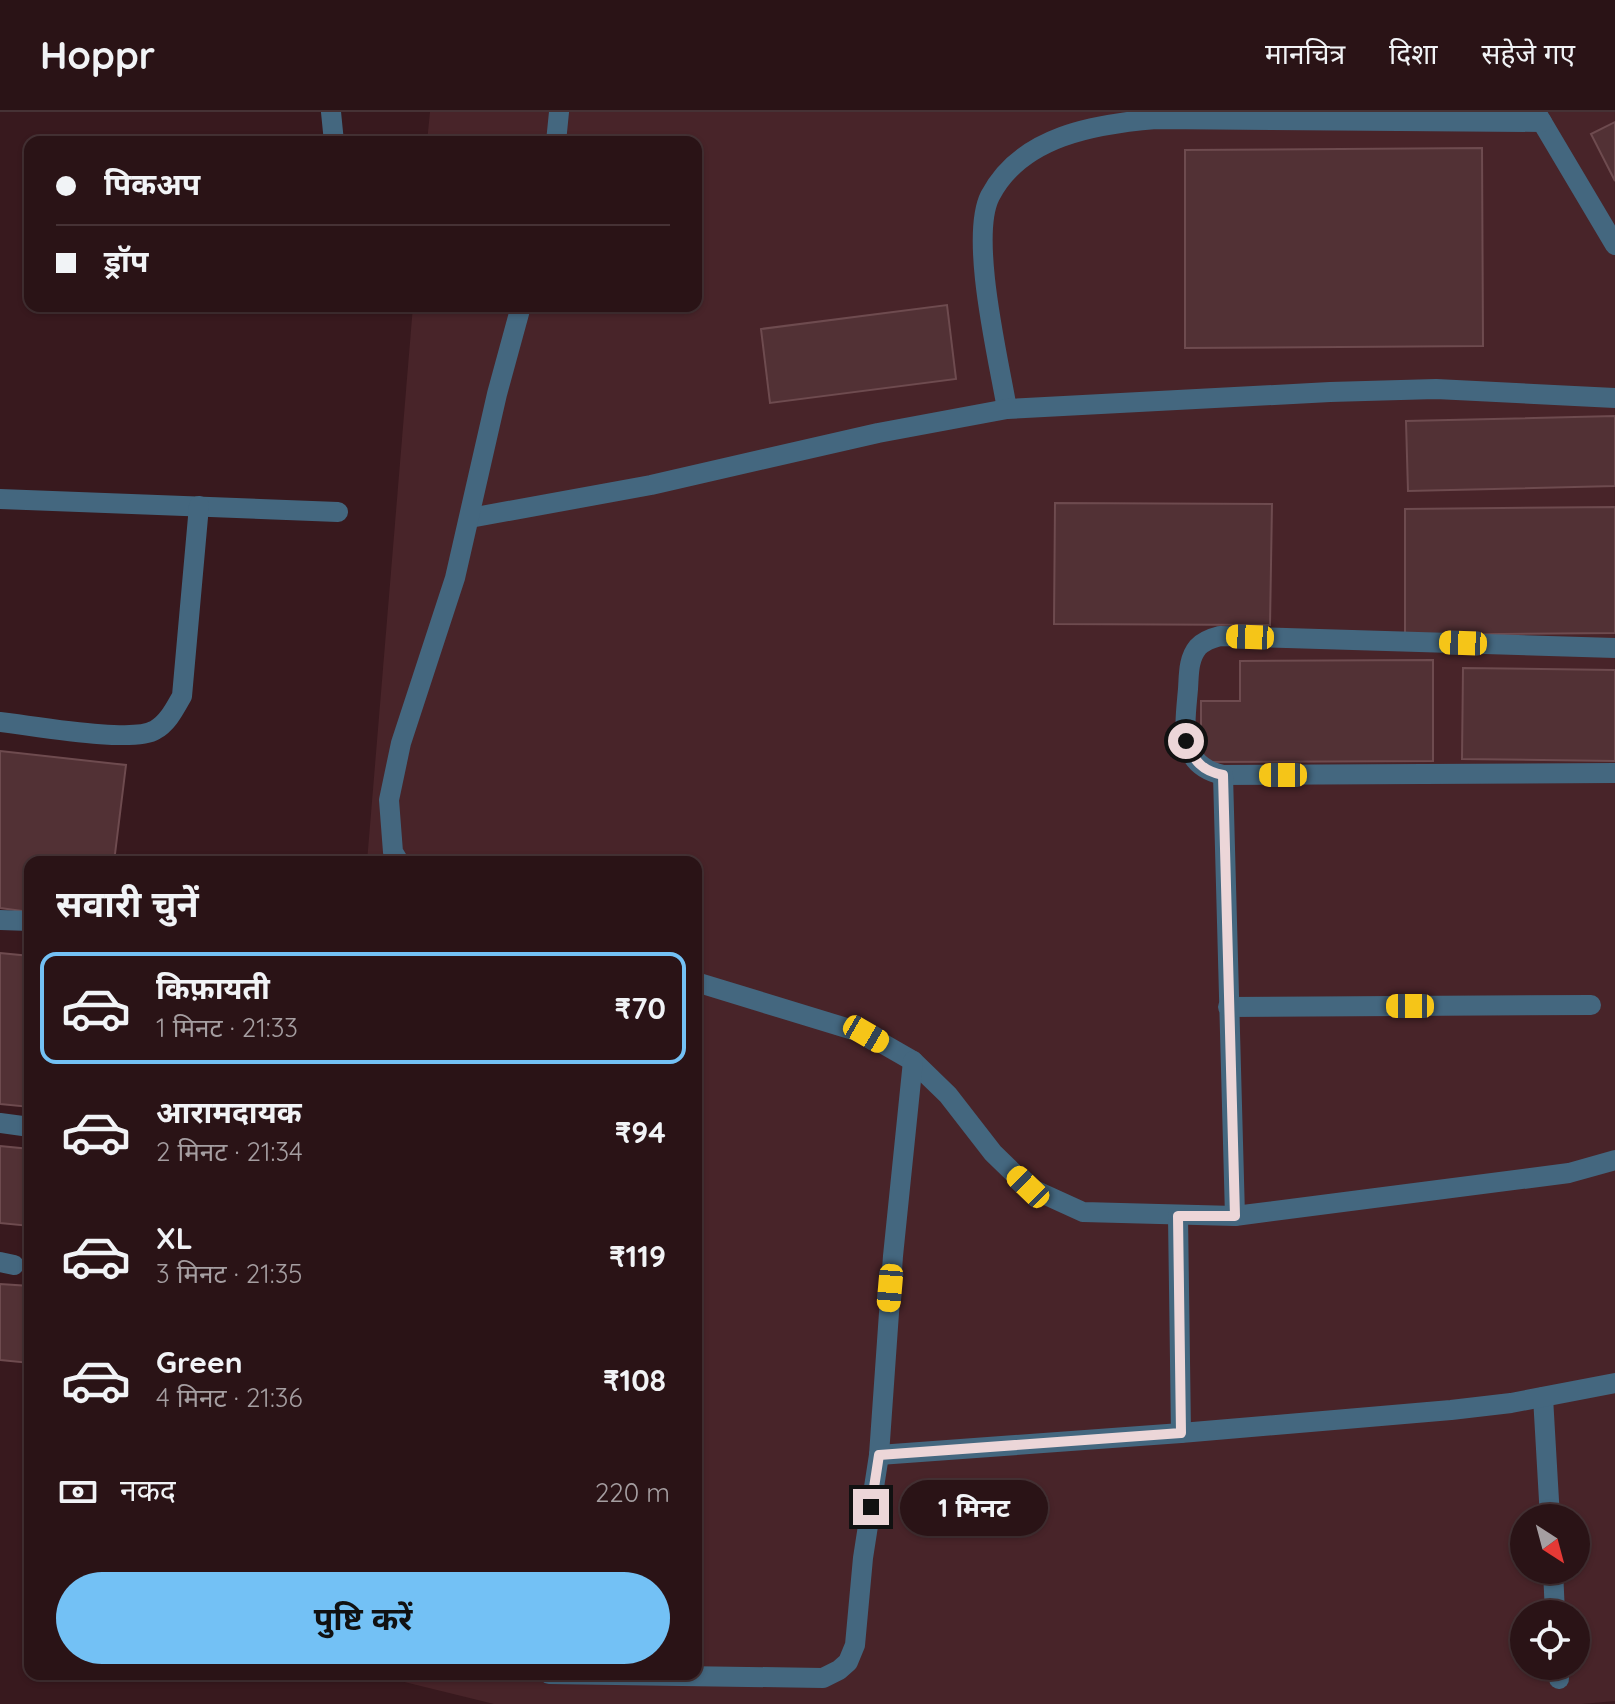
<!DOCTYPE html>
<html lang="hi">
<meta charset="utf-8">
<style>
body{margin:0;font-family:Quicksand,"Noto Sans Devanagari",sans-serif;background:#321c1f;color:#f1f3f6;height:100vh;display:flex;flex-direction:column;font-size:30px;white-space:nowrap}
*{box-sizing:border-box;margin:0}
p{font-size:26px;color:#a59ea1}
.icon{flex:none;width:44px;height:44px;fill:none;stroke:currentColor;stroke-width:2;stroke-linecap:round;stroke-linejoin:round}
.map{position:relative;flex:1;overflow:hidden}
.details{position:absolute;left:24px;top:744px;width:678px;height:824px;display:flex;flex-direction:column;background:#2a1316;border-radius:16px;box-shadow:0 2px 6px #0004,0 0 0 2px #463235}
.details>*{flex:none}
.guide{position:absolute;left:24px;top:24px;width:678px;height:176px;border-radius:16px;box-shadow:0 2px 6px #0004,0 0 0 2px #463235;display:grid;align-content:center;height:176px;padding:0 32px;background:#2a1316}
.needle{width:52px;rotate:144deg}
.controls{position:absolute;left:1510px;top:1392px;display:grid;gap:16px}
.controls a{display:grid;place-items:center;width:80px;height:80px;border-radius:50%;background:#2a1316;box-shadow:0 2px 6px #0004,0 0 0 2px #463235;font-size:40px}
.end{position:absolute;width:36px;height:36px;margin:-18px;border:10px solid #ecd6d8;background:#111;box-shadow:0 0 0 4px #111}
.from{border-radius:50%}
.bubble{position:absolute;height:56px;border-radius:28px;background:#2a1316;box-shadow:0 2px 6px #0004,0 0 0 2px #463235;font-size:26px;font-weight:700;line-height:56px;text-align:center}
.car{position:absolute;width:24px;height:48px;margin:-24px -12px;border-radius:10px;box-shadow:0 0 6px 2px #0007;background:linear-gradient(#f5c518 24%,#345 0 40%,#f5c518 0 76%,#345 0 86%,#f5c518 0)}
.guide b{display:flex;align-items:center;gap:28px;height:76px;font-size:30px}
.guide b+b{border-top:2px solid #463235}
.guide i{width:20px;height:20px;background:#f1f3f6}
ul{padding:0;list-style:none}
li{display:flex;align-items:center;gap:24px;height:112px;margin:0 16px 12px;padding:0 16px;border:4px solid transparent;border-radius:16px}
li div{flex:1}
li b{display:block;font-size:30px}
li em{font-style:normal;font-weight:700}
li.current{border-color:#73c1f5}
li>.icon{width:72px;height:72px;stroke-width:1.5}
h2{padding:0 32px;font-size:36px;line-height:96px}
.pay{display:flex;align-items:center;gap:20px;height:88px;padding:0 32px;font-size:30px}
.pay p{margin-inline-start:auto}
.action{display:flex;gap:16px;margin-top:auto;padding:16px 32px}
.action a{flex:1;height:92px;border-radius:48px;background:#73c1f5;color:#111;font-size:32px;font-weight:700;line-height:92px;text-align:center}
header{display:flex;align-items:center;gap:48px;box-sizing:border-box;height:112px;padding:0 40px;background:#2a1316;border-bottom:2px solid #463235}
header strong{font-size:38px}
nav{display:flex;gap:44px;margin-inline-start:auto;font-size:28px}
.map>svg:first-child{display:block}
</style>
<header>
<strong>Hoppr</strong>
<nav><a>मानचित्र</a><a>दिशा</a><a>सहेजे गए</a></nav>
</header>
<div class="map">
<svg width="1615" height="1592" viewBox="0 0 1615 1592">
<rect width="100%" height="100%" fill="#38191e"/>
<path fill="#482429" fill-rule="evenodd" d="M430 0H1615V1589L1582 1592H494L372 1562H696V750H367L413 194H696V30H427ZM1524 1406H1576V1458H1524ZM1524 1502H1576V1554H1524Z"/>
<g fill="#523135" stroke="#6e4b4f" stroke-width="2">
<path d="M1615 10V69L1591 22Z"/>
<path d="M1482 36 1483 234 1185 236V38Z"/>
<path d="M947 193 956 267 770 291 761 217Z"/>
<path d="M1615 304V374L1408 379 1406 309Z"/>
<path d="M1055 391 1272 392 1270 513 1054 512Z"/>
<path d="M1615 395V521L1405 523V397Z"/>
<path d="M1433 548V649L1201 650V589H1240V549Z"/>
<path d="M1463 556 1615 558V649L1462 647Z"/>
<path d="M0 639 126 653 114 750H30V800L0 796Z"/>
<path d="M0 841 30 844V995L0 992Z"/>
<path d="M0 1034 30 1037V1114L0 1111Z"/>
<path d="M0 1172 30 1174V1251L0 1248Z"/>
</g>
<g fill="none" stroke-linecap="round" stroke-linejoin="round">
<g stroke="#44677f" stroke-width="20">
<path d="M331 0 334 30"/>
<path d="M1536 0 1615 133"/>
<path d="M556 30 559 0"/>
<path d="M1007 297C999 249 969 126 990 84 1021 24 1095 12 1156 7L1542 10"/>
<path d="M0 387 338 400"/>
<path d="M470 406 651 373 878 321 1007 297 1330 280 1436 277 1615 286"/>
<path d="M1615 536 1220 524C1212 526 1204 529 1198 535 1188 547 1189 563 1188 577 1185 613 1177 653 1223 663L1615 661"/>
<path d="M0 610C30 613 133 632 155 618 168 611 175 596 182 584L199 394"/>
<path d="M1223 663 1235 1104"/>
<path d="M399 750 393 740 389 688 401 631 455 466 497 282 521 194"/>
<path d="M0 808 30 809"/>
<path d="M696 870 866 922 913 949 948 983 993 1041 1028 1075 1083 1100 1235 1104 1569 1061 1615 1048"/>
<path d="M1228 895 1591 893"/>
<path d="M0 1011 30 1015"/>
<path d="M1178 1104 1181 1321"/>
<path d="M0 1150 14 1153"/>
<path d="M1543 1285 1550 1406"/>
<path d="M879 1343 1181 1321 1451 1298 1511 1291 1615 1271"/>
<path d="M1553 1458 1555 1502"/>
<path d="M1558 1554 1559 1567"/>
<path d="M549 1562 823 1566 839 1558 848 1550 855 1533 863 1446 879 1343 893 1144 913 949"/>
</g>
</g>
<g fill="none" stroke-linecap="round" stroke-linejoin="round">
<path stroke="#ecd6d8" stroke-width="10" d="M871 1395 879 1343 1181 1321 1178 1104H1235L1223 663C1202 659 1194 649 1186 629"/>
</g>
</svg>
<div class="controls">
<a><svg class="needle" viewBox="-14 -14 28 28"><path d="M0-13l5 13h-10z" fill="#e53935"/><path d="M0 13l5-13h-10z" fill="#a59ea1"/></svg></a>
<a><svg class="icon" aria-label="locate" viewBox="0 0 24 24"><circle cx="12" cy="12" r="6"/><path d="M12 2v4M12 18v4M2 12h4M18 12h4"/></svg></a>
</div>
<i class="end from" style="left:1186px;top:629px"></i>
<i class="end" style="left:871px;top:1395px"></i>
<div class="bubble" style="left:900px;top:1368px;width:148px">1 मिनट</div>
<i class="car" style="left:1250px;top:525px;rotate:272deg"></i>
<i class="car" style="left:1463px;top:531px;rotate:272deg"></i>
<i class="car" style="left:1283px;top:663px;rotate:270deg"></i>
<i class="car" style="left:1410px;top:894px;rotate:270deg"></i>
<i class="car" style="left:866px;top:922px;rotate:120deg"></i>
<i class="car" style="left:1028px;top:1075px;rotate:314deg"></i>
<i class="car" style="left:890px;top:1176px;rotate:185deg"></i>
<div class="guide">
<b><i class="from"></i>पिकअप</b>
<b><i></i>ड्रॉप</b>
</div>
<section class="details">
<h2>सवारी चुनें</h2>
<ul>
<li class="current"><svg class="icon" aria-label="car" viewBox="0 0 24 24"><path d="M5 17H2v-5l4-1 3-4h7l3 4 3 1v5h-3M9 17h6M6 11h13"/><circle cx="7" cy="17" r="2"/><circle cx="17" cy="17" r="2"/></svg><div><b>किफ़ायती</b><p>1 मिनट · 21:33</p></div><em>₹70</em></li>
<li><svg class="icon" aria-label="car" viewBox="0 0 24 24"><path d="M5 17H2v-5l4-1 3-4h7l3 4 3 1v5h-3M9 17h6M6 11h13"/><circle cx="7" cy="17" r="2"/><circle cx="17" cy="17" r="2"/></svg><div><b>आरामदायक</b><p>2 मिनट · 21:34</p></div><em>₹94</em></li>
<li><svg class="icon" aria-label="car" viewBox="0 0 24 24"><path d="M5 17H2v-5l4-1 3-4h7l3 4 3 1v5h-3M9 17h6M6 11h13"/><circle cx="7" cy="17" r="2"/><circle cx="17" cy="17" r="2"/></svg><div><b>XL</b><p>3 मिनट · 21:35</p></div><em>₹119</em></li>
<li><svg class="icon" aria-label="car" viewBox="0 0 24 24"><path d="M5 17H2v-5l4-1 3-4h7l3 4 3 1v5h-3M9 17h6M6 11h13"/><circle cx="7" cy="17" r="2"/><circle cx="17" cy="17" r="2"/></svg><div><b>Green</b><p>4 मिनट · 21:36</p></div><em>₹108</em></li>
</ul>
<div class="pay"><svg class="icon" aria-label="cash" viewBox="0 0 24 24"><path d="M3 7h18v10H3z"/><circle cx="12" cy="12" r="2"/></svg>नकद<p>220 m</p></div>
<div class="action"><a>पुष्टि करें</a></div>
</section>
</div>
